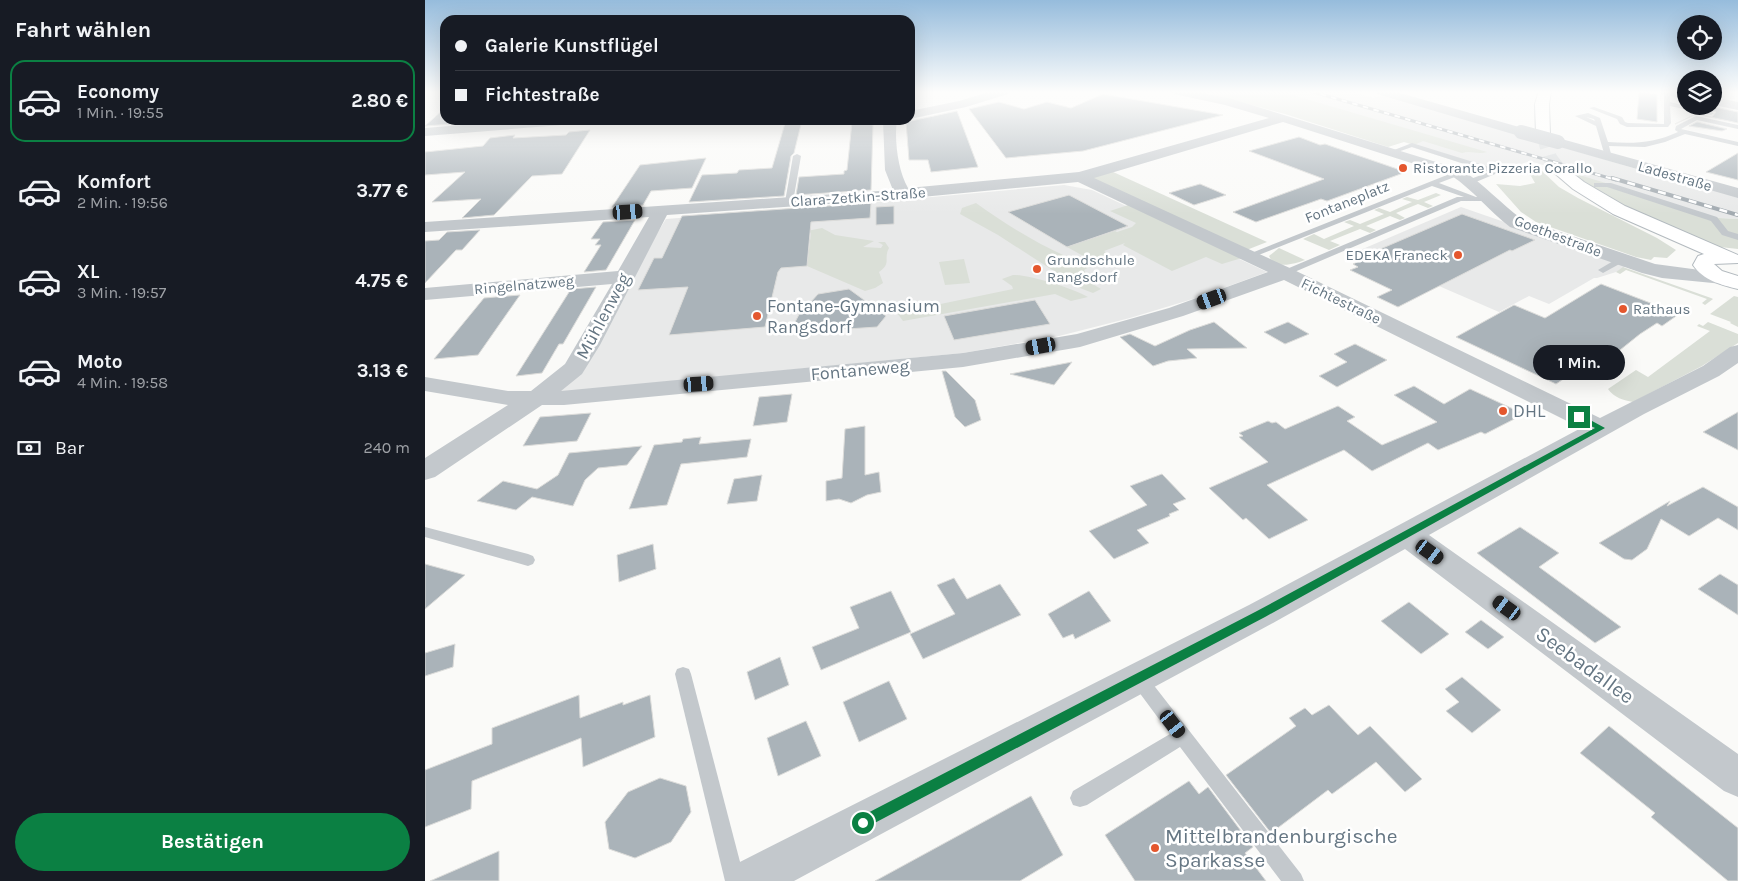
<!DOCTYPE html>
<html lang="de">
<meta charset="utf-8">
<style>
body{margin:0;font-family:Karla,sans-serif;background:#242831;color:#f1f3f6;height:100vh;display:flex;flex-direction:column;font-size:19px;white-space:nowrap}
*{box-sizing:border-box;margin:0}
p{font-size:16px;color:#9ea1a6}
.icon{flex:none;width:28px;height:28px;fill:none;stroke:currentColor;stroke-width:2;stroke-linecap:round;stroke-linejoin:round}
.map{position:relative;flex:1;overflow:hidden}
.drawer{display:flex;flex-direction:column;background:#171b24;width:425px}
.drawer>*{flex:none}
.top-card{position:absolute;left:15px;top:15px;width:475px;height:110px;border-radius:15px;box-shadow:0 5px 20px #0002;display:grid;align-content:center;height:110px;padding:0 15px;background:#171b24}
.controls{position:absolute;left:1252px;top:15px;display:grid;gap:10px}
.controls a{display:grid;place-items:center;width:45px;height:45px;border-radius:50%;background:#171b24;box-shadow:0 5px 20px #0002;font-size:25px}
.end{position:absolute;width:22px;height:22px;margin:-11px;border:6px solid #0b8043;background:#fff;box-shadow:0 0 0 2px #fff}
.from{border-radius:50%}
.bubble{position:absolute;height:35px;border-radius:18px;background:#171b24;box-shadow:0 5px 20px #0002;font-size:16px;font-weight:700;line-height:35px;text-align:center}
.car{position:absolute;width:15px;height:30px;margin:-15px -8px;border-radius:6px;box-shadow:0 0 4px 1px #0007;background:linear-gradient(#222 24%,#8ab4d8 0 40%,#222 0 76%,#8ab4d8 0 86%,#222 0)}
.top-card b{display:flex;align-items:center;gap:18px;height:48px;font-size:19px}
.top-card b+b{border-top:1px solid #363941}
.top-card i{width:12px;height:12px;background:#f1f3f6}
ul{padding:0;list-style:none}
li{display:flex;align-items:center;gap:15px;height:82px;margin:0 10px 8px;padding:0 5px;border:2px solid transparent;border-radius:15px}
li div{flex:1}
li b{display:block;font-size:19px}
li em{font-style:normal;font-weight:700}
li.on{border-color:#0b8043}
li>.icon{width:45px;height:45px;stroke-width:1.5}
h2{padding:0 15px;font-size:22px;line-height:60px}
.pay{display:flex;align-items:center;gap:12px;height:55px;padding:0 15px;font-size:19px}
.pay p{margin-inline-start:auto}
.action{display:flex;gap:10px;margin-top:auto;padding:10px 15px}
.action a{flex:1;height:58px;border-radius:30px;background:#0b8043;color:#fff;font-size:20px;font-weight:700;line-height:58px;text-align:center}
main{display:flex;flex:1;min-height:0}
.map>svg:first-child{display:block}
</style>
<main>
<section class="drawer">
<h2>Fahrt wählen</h2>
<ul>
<li class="on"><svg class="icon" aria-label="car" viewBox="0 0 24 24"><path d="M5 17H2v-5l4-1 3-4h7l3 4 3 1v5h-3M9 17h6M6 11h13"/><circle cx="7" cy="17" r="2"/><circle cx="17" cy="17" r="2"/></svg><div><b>Economy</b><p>1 Min. · 19:55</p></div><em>2.80 €</em></li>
<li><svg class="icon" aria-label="car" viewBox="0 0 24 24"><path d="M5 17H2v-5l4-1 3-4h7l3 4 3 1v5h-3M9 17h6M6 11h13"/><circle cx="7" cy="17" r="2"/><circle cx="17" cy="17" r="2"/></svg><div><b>Komfort</b><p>2 Min. · 19:56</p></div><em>3.77 €</em></li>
<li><svg class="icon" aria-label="car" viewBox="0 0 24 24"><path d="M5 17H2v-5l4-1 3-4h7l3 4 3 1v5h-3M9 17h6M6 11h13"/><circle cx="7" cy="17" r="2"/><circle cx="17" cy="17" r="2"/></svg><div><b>XL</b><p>3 Min. · 19:57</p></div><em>4.75 €</em></li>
<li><svg class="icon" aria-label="car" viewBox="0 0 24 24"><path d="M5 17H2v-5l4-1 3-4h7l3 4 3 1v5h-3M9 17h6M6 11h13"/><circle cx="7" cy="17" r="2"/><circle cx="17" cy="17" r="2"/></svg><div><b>Moto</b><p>4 Min. · 19:58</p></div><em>3.13 €</em></li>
</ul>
<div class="pay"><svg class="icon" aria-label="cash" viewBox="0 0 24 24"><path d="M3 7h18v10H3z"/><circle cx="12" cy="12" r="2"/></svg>Bar<p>240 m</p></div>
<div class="action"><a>Bestätigen</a></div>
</section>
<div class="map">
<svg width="1313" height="881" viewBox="0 0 1313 881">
<rect width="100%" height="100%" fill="#fafaf8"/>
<g fill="#e8e9e9">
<path d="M817 91H924L948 98 961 94 1228 174 1313 197V219L1294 218 1108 162H1102L1088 167 1071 162 1055 169 983 146 987 144Z"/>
<path d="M639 185 667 190 842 272 771 298 705 318 634 336 538 353 134 392 241 219 419 205Z"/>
<path d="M1036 207 1203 265 1191 272 1172 278H1169L1124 304 1104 296 1074 312 933 251Z"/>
</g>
<g fill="#dadfd7">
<path d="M775 91H854L1062 152C1052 155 1046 150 1037 153L998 141 989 145 979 142 963 147 860 114Z"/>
<path d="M1096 164 1116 170 1134 187 1153 198 1232 238 1251 250 1242 258 1229 257 1226 260 1211 257 1111 222 1096 212 1071 184 1095 186 1110 183 1106 176 1092 170 1097 168 1092 166Z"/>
<path d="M686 171 842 242 819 251 667 178Z"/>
<path d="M1148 173 1294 218 1313 219V249L1286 246 1219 216 1166 188Z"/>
<path d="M1011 193 1016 195 999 202 1008 206 1003 208 993 204 971 213 980 218 975 220 965 216 941 226 951 230 945 233 935 229 905 241 915 245 904 250 878 239 889 234 899 239 929 226 919 222 925 220 935 224 959 214 949 210 954 208 965 212 987 202 977 199 982 197 993 200Z"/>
<path d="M551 203C584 227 621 249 659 264L662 258 642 247 690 231 707 240 692 232 707 227 711 223 685 211 709 203 820 257 797 264 781 257 747 271 698 245 700 243 679 251 685 255 659 270 666 283 676 289 668 293 631 279 635 275 573 235 535 214 537 208Z"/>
<path d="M397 228 410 235 449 241 438 247 456 248 458 245 453 242H460L464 248C458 259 467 263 454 272L458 283 450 288 440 291 382 266 386 233 382 231Z"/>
<path d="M854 248 880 260C869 264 850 270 844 256Z"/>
<path d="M539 259 545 283 520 285 514 262Z"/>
<path d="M1198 267 1286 298 1288 299 1280 305 1277 303 1282 299 1201 270 1195 274 1191 272Z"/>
<path d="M588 275C606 275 646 288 663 297L646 301 630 294 478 321 472 313 588 289 587 286 577 279Z"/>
<path d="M1309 296 1313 297V327L1305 323 1306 322 1285 314Z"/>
<path d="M1283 322 1313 334V343L1277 366 1208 402C1199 400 1189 398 1183 389L1211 370 1223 377 1285 331 1272 326 1274 324 1278 326Z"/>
</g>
<g fill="#aab3b9" stroke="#dcdcda">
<path d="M1214 92 1232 94V122L1212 119Z"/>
<path d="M678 94 798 115 658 151 581 158 544 109 574 102 599 109 622 102 646 108Z"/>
<path d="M1285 106 1313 112V123L1271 114 1250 124 1271 114 1287 117 1291 112 1280 109Z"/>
<path d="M20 108V120H31L27 124 0 126Z"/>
<path d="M532 111 553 167 506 172 503 160H484L481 122Z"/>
<path d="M361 120H377L369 153 366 156 359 196 264 202 277 175 312 173 314 170 347 168Z"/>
<path d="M427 122 448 125 446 190 371 195 374 177 419 174V171L422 170Z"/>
<path d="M1272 122 1302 129 1297 131 1264 126Z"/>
<path d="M165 130 137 174 107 176 69 215 37 218 56 199 7 202 40 172 0 175V152L58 146 65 138 90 135 88 138 141 135 144 132Z"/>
<path d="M874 137 895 145 900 144 981 172 902 201 896 199 831 222 808 212 899 179 824 151Z"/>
<path d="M1313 153V180L1281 172Z"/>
<path d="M281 158 267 188 226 191 218 205 187 207 215 165Z"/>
<path d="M775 184 801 195 769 205 744 193Z"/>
<path d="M644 195 703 226 642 247 583 212Z"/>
<path d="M446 203 445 218 386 222 382 266 356 268 353 272 340 327 244 335 263 287 213 290 229 258H237L257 216Z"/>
<path d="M469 206V224L451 225V207Z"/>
<path d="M1037 214 1110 240 1087 251 1085 250 973 307 952 297 967 290 925 270 933 267 928 264 949 254 946 253Z"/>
<path d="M210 220 181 270 159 272 176 245H170L175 239H166L178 222Z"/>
<path d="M55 230 37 250H31L0 283V241L14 240 22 232Z"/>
<path d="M1176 284 1254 314 1237 326 1232 323 1215 334 1190 354 1182 350 1131 384 1031 337 1089 305 1120 318Z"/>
<path d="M171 287 138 344H134L117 373 91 376 146 289Z"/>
<path d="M424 289 461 316 452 327 407 330 390 328 391 322 369 324 380 303H385L393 294Z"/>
<path d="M95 295 53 355 9 359 59 298Z"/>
<path d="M610 300 625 324 529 340 519 316Z"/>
<path d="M789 322 822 348 762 349 772 358 743 361 728 366 695 337 705 334 730 346 765 330Z"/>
<path d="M863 322 884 334 860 344 839 332Z"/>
<path d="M930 344 962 360 912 387 894 376 922 362 909 354Z"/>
<path d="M647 362 629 385 585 374Z"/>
<path d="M517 371H521L550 400 556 420 540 427 530 417Z"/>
<path d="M989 386 1019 404 1045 389 1099 414 1060 434 1056 432 1013 450 1003 443 947 471 919 450 842 485 883 520 844 539 821 518 818 520 784 488 843 462 814 437 818 436 814 433 843 421 847 423 851 422 860 429 913 406 930 417 922 421 957 445 1012 422 969 395Z"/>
<path d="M367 394 362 422 328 426 334 397Z"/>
<path d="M1313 412V450L1278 432Z"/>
<path d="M166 413 152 441 98 446 115 417Z"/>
<path d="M440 426V475L454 472 456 492 442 495 426 503 414 499 401 501V481L417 478 420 429Z"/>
<path d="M276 437 274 444 326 439 322 457 256 464 242 505 204 509 229 445 257 442 258 439Z"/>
<path d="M217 446 202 465 173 468 160 480 148 506 107 497 91 510 52 501 78 481 112 489 133 475 144 453Z"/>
<path d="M737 474 761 499 748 504 754 510 744 514 745 516 712 530 724 543 689 559 664 531 722 505 705 486Z"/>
<path d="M337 475 332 501 302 504 309 479Z"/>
<path d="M1278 487 1313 507V530L1293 518 1264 536 1236 519 1222 549 1207 560 1199 559 1174 543 1245 501 1242 506Z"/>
<path d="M1095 527 1134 553 1114 567 1196 627 1170 643 1052 553Z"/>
<path d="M228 544 231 569 194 582 192 555Z"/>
<path d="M0 564 40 575 0 609Z"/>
<path d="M1295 574 1313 585V615L1273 589Z"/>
<path d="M529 578 542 599 575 584 596 615 498 659 485 634 530 614 512 585Z"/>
<path d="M466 591 486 632 396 670 387 647 434 628 425 607Z"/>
<path d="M664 591 686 621 650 639 648 634 638 638 623 614Z"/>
<path d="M984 602 1024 634 996 654 956 621Z"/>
<path d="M1056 620 1079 637 1063 649 1040 632Z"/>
<path d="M30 644 28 667 0 676V653Z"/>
<path d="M355 657 364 685 330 700 322 672Z"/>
<path d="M1037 677 1076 710 1047 733 1021 711 1034 702 1020 689Z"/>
<path d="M464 681 482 719 434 742 418 702Z"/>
<path d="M154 695 155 718 198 702V705L225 695 230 737 158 767 156 738 47 781 46 809 0 827V770L67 744V728Z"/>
<path d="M904 705 933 735 945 726 997 779 980 792 951 762 907 794 903 790 846 833 801 775 871 726 864 718 880 708 887 715Z"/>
<path d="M381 721 396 756 353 776 342 738Z"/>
<path d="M1184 726 1313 828V881H1303L1226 817 1230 813 1155 753Z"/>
<path d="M235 778 261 786 266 812 246 842 210 858 184 849 180 822 203 792Z"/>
<path d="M764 781 774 794 783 787 828 847 820 853 841 881H710L680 835Z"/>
<path d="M606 796 638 855 595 881H450Z"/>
<path d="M74 851V881H5Z"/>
</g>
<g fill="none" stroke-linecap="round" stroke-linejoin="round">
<path stroke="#d5d9db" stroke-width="14" stroke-dasharray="14 8" stroke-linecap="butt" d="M1118 134 1125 158 1135 171"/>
<g stroke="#b3babf" stroke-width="2">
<g id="secondary">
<path d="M1114 91H1126L1124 104 1125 134 1123 137H1113L1111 134 1110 104Z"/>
<path d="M1135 166 1141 168 1159 182 1200 206 1313 255V263L1289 264 1297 271 1313 276V289C1296 285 1278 280 1268 265L1273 256 1279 254 1188 214 1148 189 1127 171 1129 168Z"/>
</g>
</g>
<g fill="#c3c8cc" fill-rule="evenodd">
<path d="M1242 91 1247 92 1245 94V102L1289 113 1286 115 1245 106 1246 123 1243 127H1202L1195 124 1192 119 1164 108 1169 107 1197 117 1200 122 1203 123 1239 124V93Z"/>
<path d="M1163 113 1175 118 1183 142C1209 144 1229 143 1253 132L1250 130 1251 126 1271 116 1313 125V129L1272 120 1256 129 1313 142V146L1260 134 1240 142 1220 147 1184 146 1186 154 1180 158 1176 156 1179 153 1171 126 1150 116ZM1161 117 1169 119 1170 121Z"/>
<path d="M987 143 1074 170 1075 172 1046 184H1043V180L1064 172 987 147 967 154 964 152Z"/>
<path d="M372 154 376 156 368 202 364 204 360 202 368 156Z"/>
<path d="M1032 171 1036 173 1035 175 1014 183 1051 197H1065V201H1036L860 276 855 273 857 271 1032 197H1039L1007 186 826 258H820L819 256Z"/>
<path d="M1169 183H1186L1292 217 1303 231 1313 234V240L1297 235 1286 221 1182 187H1169Z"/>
<path d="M1195 257 1198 258V262L1178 273 1173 270Z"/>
<path d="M0 527 103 554 108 556 110 560 108 564 103 566 0 537Z"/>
<path d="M258 667 264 669 266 674 320 881H300L250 674 252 669Z"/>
<path d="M714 672 720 674 876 874 879 881H856L755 747 662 805 655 807 648 805 645 798 648 791 745 734 708 684 705 679 708 674Z"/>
</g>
<g fill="#c3c8cc" fill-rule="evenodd">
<path d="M567 91H585L583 94 541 107 485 119V111L534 101Z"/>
<path d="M747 91H769L807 99 1037 170C1059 184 1076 204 1097 219L1230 264 1305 274 1308 278 1305 282 1298 284 1237 278 1217 273 1085 227C1064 211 1048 190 1027 176L858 122 669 178 867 269 1175 418 1278 366 1305 347 1313 345V363L1294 376 1219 414 1004 535 1313 754V797L1299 791 980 549 848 623 369 881H303L309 865 824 605 1156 428 859 280 758 316 655 347 538 367 139 405H117L10 477 0 480V458L83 405 0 391V377L83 391H106L140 364 187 284 0 300V288L193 271 224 217 0 232V222L468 190 460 170 458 120H472C469 140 473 171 483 188L654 172 844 118 800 105 749 94ZM653 182 843 272 744 308 652 334 538 353 136 391 157 374 175 345 242 215 476 199Z"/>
<path d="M950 91H968L1101 129 1103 132 1101 135H1091L952 94Z"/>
<path d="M1234 91H1261V99L1236 94Z"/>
<path d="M1289 97 1313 102V110L1289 105Z"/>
<path d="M99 120H156L149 124 0 136V128Z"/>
<path d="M1133 138 1313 188V198L1128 145 1126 142 1128 139Z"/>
</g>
<use href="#secondary" fill="#fff" fill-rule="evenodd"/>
<g stroke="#a2aab0" stroke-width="3">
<path id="rail-far1" d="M885 91 1191 180"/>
</g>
<g stroke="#a2aab0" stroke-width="4">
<path id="rail" d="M1187 178 1313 215"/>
</g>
<use href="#rail-far1" stroke="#fff" stroke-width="2" stroke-dasharray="5.5" stroke-linecap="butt"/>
<use href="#rail" stroke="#fff" stroke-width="2.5" stroke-dasharray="8" stroke-linecap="butt"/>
<path stroke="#c3c8cc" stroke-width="14" d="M1096 132 1133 142"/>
</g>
<linearGradient id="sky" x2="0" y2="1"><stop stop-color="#96bcdc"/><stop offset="0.43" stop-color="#fdfdfc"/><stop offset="1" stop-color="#fdfdfc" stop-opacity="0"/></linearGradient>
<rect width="1313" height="214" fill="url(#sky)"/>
<path fill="#0b8043" d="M1151 415H1156L1180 428 840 617 442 827 438 829 433 827 431 823 433 818 832 611 1170 428 1151 419Z"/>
<g fill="#e4572e" stroke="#fff" stroke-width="2">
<circle cx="978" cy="168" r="5"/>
<circle cx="1033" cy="255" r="5"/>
<circle cx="612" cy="269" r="5"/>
<circle cx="1198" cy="309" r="5"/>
<circle cx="332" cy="316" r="5"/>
<circle cx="1078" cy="411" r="5"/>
<circle cx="730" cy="848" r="5"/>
</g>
<g text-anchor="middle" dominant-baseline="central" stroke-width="5" stroke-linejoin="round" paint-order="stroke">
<g font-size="15" fill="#657683" stroke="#fff" text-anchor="start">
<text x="988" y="168">Ristorante Pizzeria Corallo</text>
<text x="1023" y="255" text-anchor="end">EDEKA Franeck</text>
<text x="622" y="260">Grundschule<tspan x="622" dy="17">Rangsdorf</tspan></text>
<text x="1208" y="309">Rathaus</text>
</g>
<g font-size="15" fill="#657683" stroke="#fff">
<text transform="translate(1250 176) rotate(16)">Ladestraße</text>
<text transform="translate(433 197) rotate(-4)">Clara-Zetkin-Straße</text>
<text transform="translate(922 202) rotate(-22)">Fontaneplatz</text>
<text transform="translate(1133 236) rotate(21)">Goethestraße</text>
<text transform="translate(99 285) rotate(-5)">Ringelnatzweg</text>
<text transform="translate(916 301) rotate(26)">Fichtestraße</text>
</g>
<g font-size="18" fill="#657683" stroke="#fff" text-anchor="start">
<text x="342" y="306">Fontane-Gymnasium<tspan x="342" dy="21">Rangsdorf</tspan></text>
<text x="1088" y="411">DHL</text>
</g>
<g font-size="18" fill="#657683" stroke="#fff">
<text transform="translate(178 316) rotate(-62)">Mühlenweg</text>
<text transform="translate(435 370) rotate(-5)">Fontaneweg</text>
</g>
<g font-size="21" fill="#657683" stroke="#fff">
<text transform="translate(1160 665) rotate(36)">Seebadallee</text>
</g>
<g font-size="21" fill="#657683" stroke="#fff" text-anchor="start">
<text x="740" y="836">Mittelbrandenburgische<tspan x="740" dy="24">Sparkasse</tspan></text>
</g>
</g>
</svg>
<div class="controls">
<a><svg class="icon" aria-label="locate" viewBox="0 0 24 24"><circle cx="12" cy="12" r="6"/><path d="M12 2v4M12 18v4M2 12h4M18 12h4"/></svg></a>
<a><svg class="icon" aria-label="layers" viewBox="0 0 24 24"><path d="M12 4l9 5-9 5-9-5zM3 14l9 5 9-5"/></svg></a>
</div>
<i class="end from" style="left:438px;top:823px"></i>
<i class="end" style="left:1154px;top:417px"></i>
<div class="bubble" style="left:1108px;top:345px;width:92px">1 Min.</div>
<i class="car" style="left:203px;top:212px;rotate:86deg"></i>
<i class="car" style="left:787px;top:299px;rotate:250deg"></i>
<i class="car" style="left:616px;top:346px;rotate:260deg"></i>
<i class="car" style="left:274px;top:384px;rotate:86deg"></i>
<i class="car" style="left:1005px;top:552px;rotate:126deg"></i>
<i class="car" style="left:1082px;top:608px;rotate:306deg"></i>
<i class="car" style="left:748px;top:724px;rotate:142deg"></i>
<div class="top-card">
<b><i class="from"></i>Galerie Kunstflügel</b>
<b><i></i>Fichtestraße</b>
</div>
</div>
</main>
